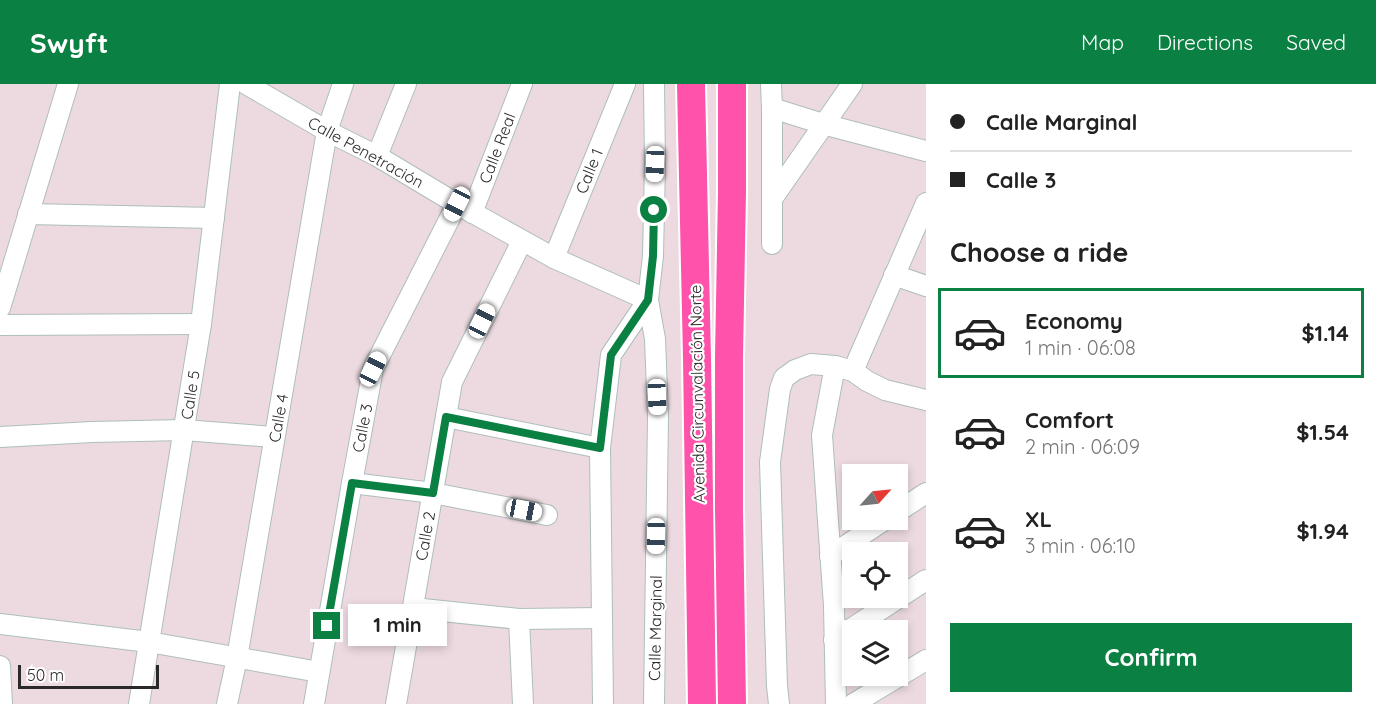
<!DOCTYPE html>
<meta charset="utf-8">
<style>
body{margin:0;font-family:Quicksand,sans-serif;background:#f6f6f6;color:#222;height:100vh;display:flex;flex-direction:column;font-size:22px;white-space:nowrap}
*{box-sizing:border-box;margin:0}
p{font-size:20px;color:#767676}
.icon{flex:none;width:33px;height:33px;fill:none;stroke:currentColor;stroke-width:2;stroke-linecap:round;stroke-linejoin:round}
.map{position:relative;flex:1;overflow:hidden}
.drawer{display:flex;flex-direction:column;background:#fff;width:450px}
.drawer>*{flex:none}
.hud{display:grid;align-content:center;height:132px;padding:0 24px;background:#fff}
.needle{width:39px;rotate:63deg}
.fabs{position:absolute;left:842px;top:380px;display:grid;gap:12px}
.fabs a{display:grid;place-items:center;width:66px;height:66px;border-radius:0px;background:#fff;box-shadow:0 3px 9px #0003;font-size:30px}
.scale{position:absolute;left:18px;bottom:15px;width:141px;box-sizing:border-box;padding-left:6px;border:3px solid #292929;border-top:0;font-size:16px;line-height:21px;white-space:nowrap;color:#292929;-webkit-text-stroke:4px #fff;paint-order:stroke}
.end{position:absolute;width:27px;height:27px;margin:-14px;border:8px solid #0b8043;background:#fff;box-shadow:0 0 0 3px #fff}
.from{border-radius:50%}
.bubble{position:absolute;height:42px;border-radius:0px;background:#fff;box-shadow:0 3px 9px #0003;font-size:20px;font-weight:700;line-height:42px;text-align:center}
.car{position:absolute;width:18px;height:36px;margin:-18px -9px;border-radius:8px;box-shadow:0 0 4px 2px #0007;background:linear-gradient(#fff 24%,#345 0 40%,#fff 0 76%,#345 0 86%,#fff 0)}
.hud b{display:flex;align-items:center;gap:21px;height:57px;font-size:22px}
.hud b+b{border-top:2px solid #e0e0e0}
.hud i{width:15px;height:15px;background:#222}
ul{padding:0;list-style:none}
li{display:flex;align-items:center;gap:18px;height:90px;margin:0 12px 9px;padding:0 12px;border:3px solid transparent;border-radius:0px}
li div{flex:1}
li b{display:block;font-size:22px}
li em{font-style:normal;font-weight:700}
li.selected{border-color:#0b8043}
li>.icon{width:54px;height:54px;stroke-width:1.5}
h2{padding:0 24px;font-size:27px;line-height:72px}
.primary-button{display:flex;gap:12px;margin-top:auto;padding:12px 24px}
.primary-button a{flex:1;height:69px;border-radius:0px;background:#0b8043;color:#fff;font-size:24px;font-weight:700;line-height:69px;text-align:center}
header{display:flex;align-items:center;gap:36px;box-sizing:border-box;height:84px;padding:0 30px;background:#0b8043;color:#fff}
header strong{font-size:28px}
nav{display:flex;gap:33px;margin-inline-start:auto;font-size:21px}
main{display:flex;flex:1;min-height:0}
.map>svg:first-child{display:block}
</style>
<header>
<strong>Swyft</strong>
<nav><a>Map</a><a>Directions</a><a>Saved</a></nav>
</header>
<main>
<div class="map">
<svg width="926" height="620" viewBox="0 0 926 620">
<rect width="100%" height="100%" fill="#eddae1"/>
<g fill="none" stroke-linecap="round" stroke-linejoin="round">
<g stroke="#aebebc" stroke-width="22">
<g id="minor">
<path d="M246 0 327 47 377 72 457 120 554 174 648 216"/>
<path d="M654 0 655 80 653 172 648 216 655 255 658 332 654 620"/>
<path d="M771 0 772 24V160"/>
<path d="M772 24 823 40 926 67"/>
<path d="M377 72 406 0"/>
<path d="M772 115 852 0"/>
<path d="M472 129 522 0"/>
<path d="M28 130 214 134"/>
<path d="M554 174 625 0"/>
<path d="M894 191 926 202"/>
<path d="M0 224 68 0"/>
<path d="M0 241 201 240"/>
<path d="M835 282 822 351 834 522 836 620"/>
<path d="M853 287 926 119"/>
<path d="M446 333 600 364"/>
<path d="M0 353 92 348 184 346 274 353"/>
<path d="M352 399 433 409 547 431"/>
<path d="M897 428 926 409"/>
<path d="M830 472 886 435"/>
<path d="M413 524 519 535 602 534"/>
<path d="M519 535 523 620"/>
<path d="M0 540 149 558 319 588"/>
<path d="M834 556 926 496"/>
<path d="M0 582 2 620"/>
<path d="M139 620 201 240 230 0"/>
<path d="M227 620 237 574 327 47 343 0"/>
<path d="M314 620 352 399 373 285 457 120"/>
<path d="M396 620 452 298 522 157"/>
<path d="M603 620 600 364 611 271 648 216"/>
<path d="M779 620 777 602 770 378 780 305 784 294 795 286 811 280 835 282 853 287 867 297 885 306 926 316"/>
<path d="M853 620 926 576"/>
</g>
</g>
<g stroke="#fff" stroke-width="32">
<g id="highway">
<path d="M691 0 697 274 702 620"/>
<path d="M732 0V108L729 273V426L732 620"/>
</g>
</g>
<use href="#minor" stroke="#fff" stroke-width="20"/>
<use href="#highway" stroke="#ff52ab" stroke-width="28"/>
</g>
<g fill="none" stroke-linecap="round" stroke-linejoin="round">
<path stroke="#0b8043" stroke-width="8" d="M327 542 352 399 433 409 446 333 600 364 611 271 648 216 653 172 654 126"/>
</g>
<g text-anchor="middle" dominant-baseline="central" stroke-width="4.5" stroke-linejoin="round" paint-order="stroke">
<g font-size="16" fill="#292929" stroke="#fff">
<text transform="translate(497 64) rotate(-69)">Calle Real</text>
<text transform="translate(366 68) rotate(29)">Calle Penetración</text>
<text transform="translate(589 87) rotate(-68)">Calle 1</text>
<text transform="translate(697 310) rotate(-91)">Avenida Circunvalación Norte</text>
<text transform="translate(190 311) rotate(-81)">Calle 5</text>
<text transform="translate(278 334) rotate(-80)">Calle 4</text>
<text transform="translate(362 344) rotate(-79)">Calle 3</text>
<text transform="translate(425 452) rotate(-80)">Calle 2</text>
<text transform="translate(655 544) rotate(-89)">Calle Marginal</text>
</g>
</g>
</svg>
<div class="fabs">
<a><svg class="needle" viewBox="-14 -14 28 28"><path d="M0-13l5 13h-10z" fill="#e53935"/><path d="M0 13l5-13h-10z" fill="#767676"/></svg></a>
<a><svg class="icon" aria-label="locate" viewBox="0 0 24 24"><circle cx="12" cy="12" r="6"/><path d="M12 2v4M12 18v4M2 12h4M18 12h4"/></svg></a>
<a><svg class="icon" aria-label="layers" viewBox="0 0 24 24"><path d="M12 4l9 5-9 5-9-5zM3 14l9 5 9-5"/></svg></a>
</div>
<div class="scale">50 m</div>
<i class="end from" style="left:654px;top:126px"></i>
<i class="end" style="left:327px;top:542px"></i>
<div class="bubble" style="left:348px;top:520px;width:99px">1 min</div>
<i class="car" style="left:655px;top:80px;rotate:182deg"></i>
<i class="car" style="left:457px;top:120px;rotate:207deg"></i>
<i class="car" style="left:482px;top:237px;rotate:26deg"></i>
<i class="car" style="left:373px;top:285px;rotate:27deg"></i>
<i class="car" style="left:657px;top:313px;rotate:178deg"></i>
<i class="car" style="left:524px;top:426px;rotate:101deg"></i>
<i class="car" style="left:656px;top:452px;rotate:181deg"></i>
</div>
<section class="drawer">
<div class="hud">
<b><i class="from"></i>Calle Marginal</b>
<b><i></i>Calle 3</b>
</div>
<h2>Choose a ride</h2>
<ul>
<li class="selected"><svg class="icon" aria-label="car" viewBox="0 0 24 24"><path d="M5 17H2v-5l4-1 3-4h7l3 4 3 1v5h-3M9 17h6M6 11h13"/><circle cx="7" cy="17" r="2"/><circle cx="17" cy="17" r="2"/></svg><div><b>Economy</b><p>1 min · 06:08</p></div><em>$1.14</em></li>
<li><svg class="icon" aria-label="car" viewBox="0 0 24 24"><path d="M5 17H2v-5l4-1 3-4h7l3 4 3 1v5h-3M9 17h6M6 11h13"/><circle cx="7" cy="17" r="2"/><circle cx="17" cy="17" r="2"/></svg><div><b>Comfort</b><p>2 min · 06:09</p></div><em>$1.54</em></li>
<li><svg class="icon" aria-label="car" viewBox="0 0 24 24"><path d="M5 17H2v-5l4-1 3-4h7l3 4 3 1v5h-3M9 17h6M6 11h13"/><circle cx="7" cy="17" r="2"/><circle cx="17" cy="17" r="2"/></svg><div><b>XL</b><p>3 min · 06:10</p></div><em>$1.94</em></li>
</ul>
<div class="primary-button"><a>Confirm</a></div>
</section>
</main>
